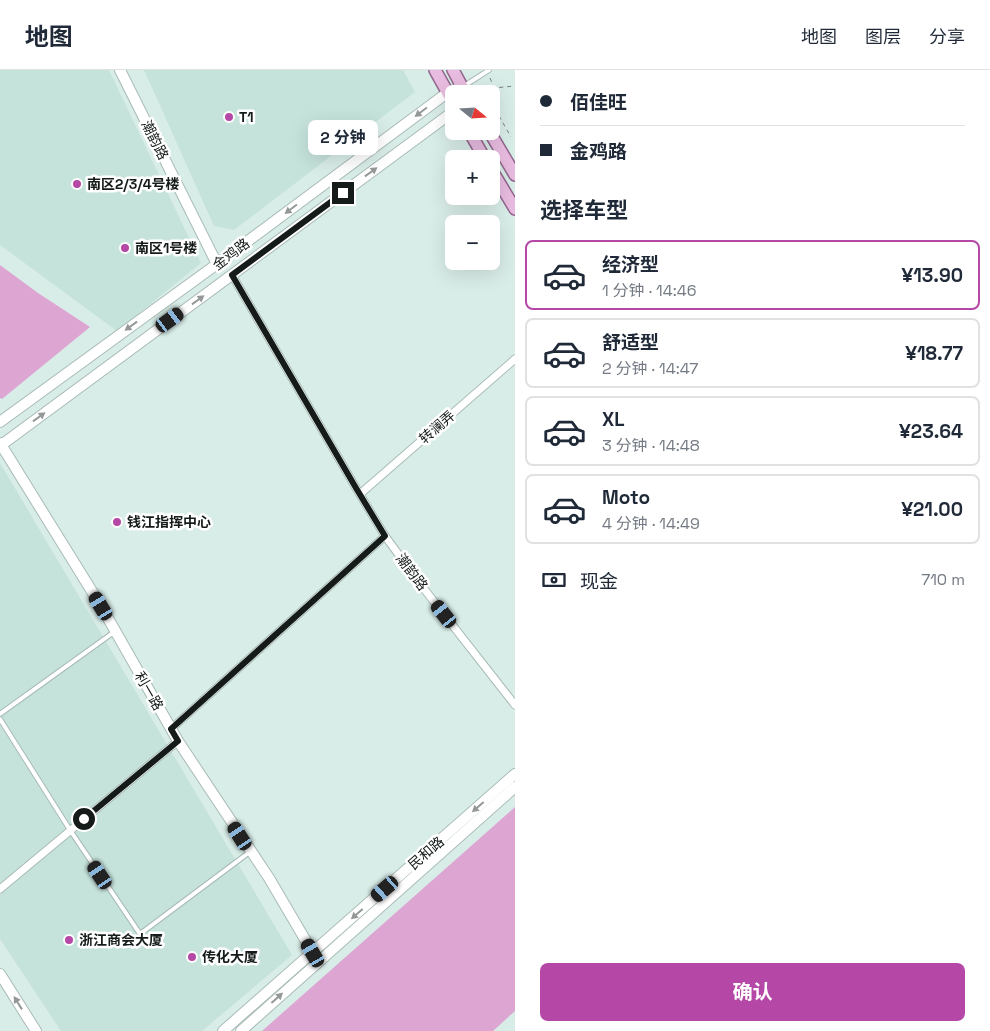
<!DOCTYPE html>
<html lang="zh">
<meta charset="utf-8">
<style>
body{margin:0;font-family:"Space Grotesk","Noto Sans SC",sans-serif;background:#f2f2f3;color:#1f2937;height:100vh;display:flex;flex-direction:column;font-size:19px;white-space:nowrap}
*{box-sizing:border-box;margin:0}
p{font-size:16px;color:#747a83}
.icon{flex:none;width:28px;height:28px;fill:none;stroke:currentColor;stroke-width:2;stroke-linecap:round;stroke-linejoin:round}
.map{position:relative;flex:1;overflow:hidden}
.sheet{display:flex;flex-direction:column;background:#fff;width:475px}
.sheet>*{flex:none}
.banner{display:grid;align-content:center;height:110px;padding:0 25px;background:#fff}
.needle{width:32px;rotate:108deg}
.fabs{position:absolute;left:445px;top:15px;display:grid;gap:10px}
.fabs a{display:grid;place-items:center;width:55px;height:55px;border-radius:8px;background:#fff;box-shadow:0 5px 20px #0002;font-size:25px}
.end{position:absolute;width:22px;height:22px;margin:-11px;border:6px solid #141b19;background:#fff;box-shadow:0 0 0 2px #fff}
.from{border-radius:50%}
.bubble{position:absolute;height:35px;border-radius:8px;background:#fff;box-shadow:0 5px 20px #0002;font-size:16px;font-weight:700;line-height:35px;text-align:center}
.car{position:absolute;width:15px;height:30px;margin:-15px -8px;border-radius:6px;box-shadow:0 0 4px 1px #0007;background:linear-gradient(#222 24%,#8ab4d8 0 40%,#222 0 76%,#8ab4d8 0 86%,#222 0)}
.banner b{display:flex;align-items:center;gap:18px;height:48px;font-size:19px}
.banner b+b{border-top:1px solid #e0e1e3}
.banner i{width:12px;height:12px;background:#1f2937}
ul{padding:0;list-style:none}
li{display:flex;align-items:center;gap:15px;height:70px;margin:0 10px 8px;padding:0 15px;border:2px solid #e0e1e3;border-radius:8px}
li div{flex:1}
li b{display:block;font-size:19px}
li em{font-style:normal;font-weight:700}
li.active{border-color:#b548a7}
li>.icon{width:45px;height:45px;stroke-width:1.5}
h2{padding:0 25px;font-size:22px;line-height:60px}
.pay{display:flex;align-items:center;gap:12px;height:55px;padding:0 25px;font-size:19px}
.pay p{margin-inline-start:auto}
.cta{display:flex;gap:10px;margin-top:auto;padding:10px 25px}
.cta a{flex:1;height:58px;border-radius:8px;background:#b548a7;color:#fff;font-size:20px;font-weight:700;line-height:58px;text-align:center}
header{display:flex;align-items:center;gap:30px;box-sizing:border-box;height:70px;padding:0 25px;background:#fff;border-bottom:1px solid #e0e1e3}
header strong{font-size:24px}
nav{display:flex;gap:28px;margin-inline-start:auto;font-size:18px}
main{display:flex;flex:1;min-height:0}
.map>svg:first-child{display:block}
</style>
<header>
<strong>地图</strong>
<nav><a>地图</a><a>图层</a><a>分享</a></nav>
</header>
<main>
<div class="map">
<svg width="515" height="961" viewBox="0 0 515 961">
<rect width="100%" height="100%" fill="#d9ede8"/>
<g fill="#c5e2db">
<path d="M0 0H109L201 193 117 261 0 175Z"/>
<path d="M144 0H403L415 22 234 160 214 156Z"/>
<path d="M0 393 292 885 202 961H61L0 869Z"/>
</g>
<g fill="#dda5d2">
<path d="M0 195 38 223 90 257 2 329 0 328Z"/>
<path d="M515 737V941L493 961H262Z"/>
</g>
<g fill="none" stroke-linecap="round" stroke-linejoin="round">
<g stroke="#a8bbb7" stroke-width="6">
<g id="lane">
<path d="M464 16 489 0"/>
<path d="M0 644 114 562"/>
<path d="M0 649 70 760 140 864 251 781"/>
</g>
</g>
<g stroke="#a8bbb7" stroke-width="9">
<g id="street">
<path d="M232 205 356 418 385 466 421 515 515 635"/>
<path d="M360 424 515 289"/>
<path d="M171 659 385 466"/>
<path d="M0 819 178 671"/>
</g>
</g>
<g stroke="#a8bbb7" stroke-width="12">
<g id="secondary">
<path d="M120 0 217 194"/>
<path d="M0 352 217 194 447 23 462 17"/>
<path d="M0 373 101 536 178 671 269 808 313 883 320 890"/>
<path d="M0 376 454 41"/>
<path d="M0 904 36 961"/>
<path d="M223 961 515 704"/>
<path d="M241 961 515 717"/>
</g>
</g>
<g stroke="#93668d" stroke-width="14">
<g id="primary">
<path d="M435 0 454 34"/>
<path d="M453 0 466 24"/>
<path d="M469 61 485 89"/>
<path d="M489 61 515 105"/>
<path d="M491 99 515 139"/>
</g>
</g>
<g stroke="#778481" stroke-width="1" stroke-dasharray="4 4" stroke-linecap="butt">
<path d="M490 8 494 18 515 16"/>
<path d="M491 27 494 18"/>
<path d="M491 32 511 67"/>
</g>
<use href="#lane" stroke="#fff" stroke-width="4"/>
<use href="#street" stroke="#fff" stroke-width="7"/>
<use href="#secondary" stroke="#fff" stroke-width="10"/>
<use href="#primary" stroke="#e8bce0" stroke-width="11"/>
</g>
<defs><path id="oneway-solid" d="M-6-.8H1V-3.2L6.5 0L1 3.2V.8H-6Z" transform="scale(1.25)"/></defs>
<g fill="#959898">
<use href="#oneway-solid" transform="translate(421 42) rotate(143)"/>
<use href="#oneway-solid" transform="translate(371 102) rotate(-36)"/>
<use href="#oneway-solid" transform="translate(291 139) rotate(143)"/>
<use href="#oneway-solid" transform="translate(198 230) rotate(-36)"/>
<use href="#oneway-solid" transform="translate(131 256) rotate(144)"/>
<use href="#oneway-solid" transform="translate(39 347) rotate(-36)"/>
<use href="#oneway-solid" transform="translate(478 737) rotate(139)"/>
<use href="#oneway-solid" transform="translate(357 844) rotate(139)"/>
<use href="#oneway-solid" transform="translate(277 928) rotate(-42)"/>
<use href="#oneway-solid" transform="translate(18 933) rotate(-122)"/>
</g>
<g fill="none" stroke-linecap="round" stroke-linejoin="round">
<path stroke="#141b19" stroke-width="6" d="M84 749 178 671 171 659 385 466 356 418 232 205 343 123"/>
</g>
<g fill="#b548a7" stroke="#fff" stroke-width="2">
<circle cx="229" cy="47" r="5"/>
<circle cx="77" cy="114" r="5"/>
<circle cx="125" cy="178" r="5"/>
<circle cx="117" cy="452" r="5"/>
<circle cx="69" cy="870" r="5"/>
<circle cx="192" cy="887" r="5"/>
</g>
<g text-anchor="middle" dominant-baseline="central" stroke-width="5" stroke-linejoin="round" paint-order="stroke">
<g font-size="14" font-weight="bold" fill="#141b19" stroke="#fff" text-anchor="start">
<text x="239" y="47">T1</text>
<text x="87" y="114">南区2/3/4号楼</text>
<text x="135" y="178">南区1号楼</text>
<text x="127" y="452">钱江指挥中心</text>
<text x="79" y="870">浙江商会大厦</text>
<text x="202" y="887">传化大厦</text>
</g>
<g font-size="14" fill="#141b19" stroke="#fff">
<text transform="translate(155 70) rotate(63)">潮韵路</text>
<text transform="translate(231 184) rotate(-37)">金鸡路</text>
<text transform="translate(437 357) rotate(-41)">转澜弄</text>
<text transform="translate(412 502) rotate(53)">潮韵路</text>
<text transform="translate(149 621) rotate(60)">利一路</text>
<text transform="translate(426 783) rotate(-41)">民和路</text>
</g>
</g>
</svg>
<div class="fabs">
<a><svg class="needle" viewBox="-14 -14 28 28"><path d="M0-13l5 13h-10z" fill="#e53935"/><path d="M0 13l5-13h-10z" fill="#747a83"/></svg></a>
<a>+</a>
<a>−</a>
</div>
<i class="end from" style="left:84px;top:749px"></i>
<i class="end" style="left:343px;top:123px"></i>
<div class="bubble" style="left:308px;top:50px;width:70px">2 分钟</div>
<i class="car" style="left:170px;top:250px;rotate:54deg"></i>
<i class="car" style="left:101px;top:536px;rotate:329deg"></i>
<i class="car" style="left:444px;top:544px;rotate:322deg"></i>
<i class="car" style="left:240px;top:766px;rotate:327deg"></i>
<i class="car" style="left:100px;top:805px;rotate:326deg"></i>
<i class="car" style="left:385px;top:819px;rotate:229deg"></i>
<i class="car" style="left:313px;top:883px;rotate:330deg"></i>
</div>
<section class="sheet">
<div class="banner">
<b><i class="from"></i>佰佳旺</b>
<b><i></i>金鸡路</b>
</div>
<h2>选择车型</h2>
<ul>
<li class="active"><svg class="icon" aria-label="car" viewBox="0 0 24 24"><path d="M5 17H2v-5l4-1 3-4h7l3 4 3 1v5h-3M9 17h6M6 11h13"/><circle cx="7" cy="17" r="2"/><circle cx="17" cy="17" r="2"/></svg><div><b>经济型</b><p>1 分钟 · 14:46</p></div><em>¥13.90</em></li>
<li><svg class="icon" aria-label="car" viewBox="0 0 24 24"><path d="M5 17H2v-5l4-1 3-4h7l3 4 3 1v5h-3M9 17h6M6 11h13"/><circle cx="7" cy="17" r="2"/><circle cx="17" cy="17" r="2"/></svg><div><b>舒适型</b><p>2 分钟 · 14:47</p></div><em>¥18.77</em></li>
<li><svg class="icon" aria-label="car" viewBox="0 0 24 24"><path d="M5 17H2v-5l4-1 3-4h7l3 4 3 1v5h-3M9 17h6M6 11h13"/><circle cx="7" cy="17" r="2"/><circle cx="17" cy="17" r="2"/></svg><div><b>XL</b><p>3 分钟 · 14:48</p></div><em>¥23.64</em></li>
<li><svg class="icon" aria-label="car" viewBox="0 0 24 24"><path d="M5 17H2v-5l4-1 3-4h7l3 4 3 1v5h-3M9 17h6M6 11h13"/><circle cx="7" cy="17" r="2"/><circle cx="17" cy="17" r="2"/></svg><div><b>Moto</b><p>4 分钟 · 14:49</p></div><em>¥21.00</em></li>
</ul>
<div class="pay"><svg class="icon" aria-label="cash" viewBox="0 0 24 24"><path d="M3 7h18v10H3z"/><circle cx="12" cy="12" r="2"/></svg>现金<p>710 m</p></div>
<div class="cta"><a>确认</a></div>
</section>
</main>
